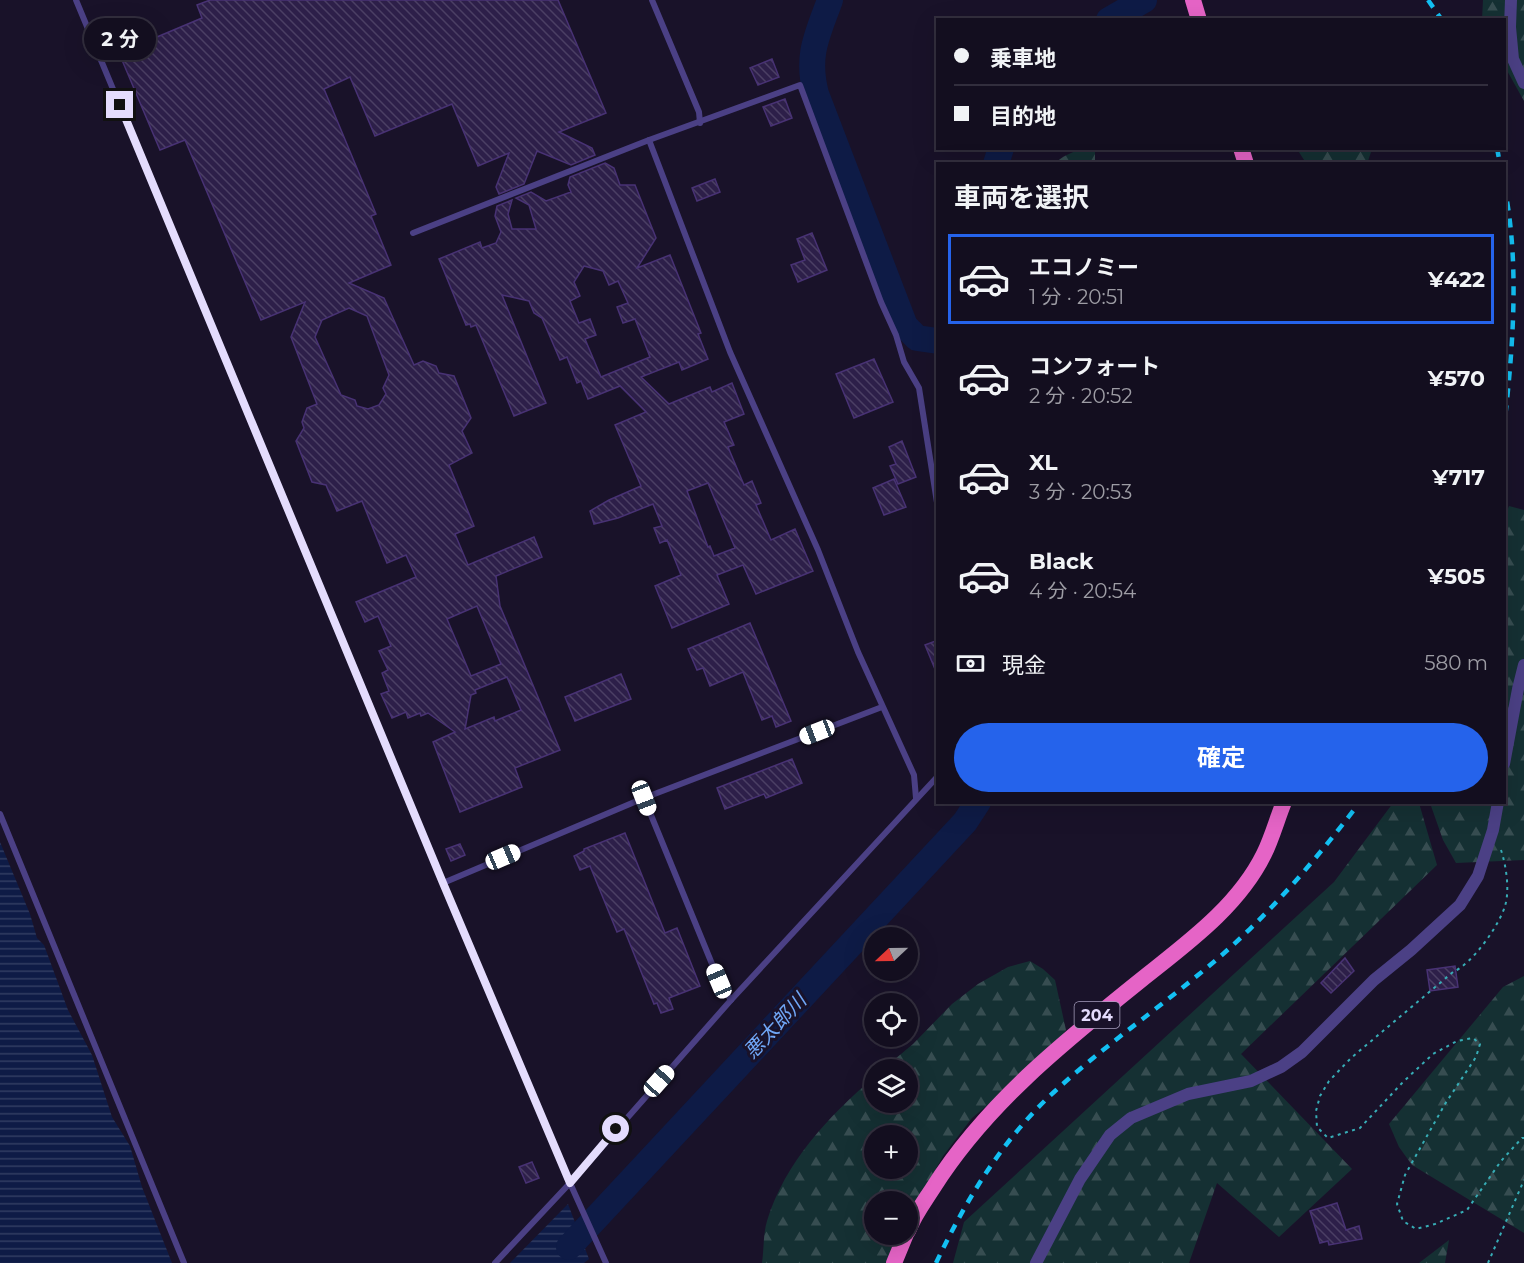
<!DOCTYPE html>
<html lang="ja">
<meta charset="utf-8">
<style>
body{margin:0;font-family:Montserrat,"Noto Sans JP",sans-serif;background:#201c2c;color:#f1f3f6;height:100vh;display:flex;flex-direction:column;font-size:22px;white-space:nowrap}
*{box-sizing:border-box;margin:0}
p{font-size:20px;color:#9d9ca4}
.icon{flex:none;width:33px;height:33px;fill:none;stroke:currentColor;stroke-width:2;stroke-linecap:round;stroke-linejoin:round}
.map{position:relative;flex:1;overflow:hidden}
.side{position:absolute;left:936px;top:162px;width:570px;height:642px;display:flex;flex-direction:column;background:#130e1f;border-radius:0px;box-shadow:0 6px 24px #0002,0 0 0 2px #322e3d}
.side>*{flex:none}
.top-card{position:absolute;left:936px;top:18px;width:570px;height:132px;border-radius:0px;box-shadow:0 6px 24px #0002,0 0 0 2px #322e3d;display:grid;align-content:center;height:132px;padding:0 18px;background:#130e1f}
.needle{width:39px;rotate:248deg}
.controls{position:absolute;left:864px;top:927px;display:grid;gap:12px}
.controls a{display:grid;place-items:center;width:54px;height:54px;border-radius:50%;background:#130e1f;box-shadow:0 6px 24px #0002,0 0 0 2px #322e3d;font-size:30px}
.end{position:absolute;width:27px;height:27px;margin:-14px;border:8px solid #e4dcfd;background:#111;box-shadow:0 0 0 3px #111}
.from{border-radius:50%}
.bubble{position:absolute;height:42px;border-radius:21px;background:#130e1f;box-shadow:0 6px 24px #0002,0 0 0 2px #322e3d;font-size:20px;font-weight:700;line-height:42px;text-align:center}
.car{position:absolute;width:18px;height:36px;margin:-18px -9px;border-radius:8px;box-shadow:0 0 4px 2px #0007;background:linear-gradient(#fff 24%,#345 0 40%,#fff 0 76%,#345 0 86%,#fff 0)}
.top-card b{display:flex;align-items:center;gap:21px;height:57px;font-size:22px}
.top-card b+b{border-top:2px solid #322e3d}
.top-card i{width:15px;height:15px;background:#f1f3f6}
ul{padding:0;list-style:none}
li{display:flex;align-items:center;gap:18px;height:90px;margin:0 12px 9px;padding:0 6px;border:3px solid transparent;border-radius:0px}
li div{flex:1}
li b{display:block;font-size:22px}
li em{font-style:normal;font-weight:700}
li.active{border-color:#2563eb}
li>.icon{width:54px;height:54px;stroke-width:1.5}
h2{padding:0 18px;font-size:27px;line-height:72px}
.pay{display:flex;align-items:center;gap:15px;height:66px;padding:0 18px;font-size:22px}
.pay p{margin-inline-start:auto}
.button{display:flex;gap:12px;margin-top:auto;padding:12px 18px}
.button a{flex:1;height:69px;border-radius:36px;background:#2563eb;color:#fff;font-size:24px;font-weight:700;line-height:69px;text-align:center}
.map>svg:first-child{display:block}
</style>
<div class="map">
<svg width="1524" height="1263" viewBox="0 0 1524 1263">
<defs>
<pattern id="forest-firs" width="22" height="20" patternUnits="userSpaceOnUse" patternTransform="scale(1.5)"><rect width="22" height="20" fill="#153033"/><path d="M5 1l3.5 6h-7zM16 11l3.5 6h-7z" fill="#374d51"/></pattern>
<pattern id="water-rules" width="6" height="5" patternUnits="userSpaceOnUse" patternTransform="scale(1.5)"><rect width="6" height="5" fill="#0e1b46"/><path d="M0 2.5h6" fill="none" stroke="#313c62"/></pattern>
<pattern id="building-back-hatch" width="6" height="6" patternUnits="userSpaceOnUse" patternTransform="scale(1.5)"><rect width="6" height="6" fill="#2d1f49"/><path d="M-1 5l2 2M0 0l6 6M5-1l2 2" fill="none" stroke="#4b3f64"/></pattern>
</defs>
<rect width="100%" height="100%" fill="#191229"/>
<g fill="url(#forest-firs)" fill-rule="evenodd">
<path d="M1483 0H1524V101L1505 67 1504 20H1482Z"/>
<path d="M1095 149V163H1055C1067 153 1080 148 1095 149Z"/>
<path d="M1297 149H1372L1367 164 1306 163Z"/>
<path d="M1509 506 1524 510V860L1456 863 1443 840 1430 803 1504 802V519Z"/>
<path d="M1393 803H1419L1437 865 1241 1054 1352 1169 1279 1237 1217 1183 1189 1263H953L964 1222 1334 882Z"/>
<path d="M1030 961 1043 969 1055 980 1066 1030 1054 1050 972 1118 943 1156 929 1181 908 1234V1202H874V1234L907 1235 895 1263H762C764 1250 763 1234 767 1221 785 1162 829 1116 874 1077V1102H908V1070L883 1069 913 1044 952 1004 978 984 1008 967ZM874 1136H908V1168H874Z"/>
<path d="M1524 976V1233L1412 1165 1399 1147 1389 1124 1503 987Z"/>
<path d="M1449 1240 1445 1263H1419Z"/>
</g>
<g fill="url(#water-rules)">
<path d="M0 842 30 914 37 938 44 945 68 1010 92 1055 112 1117 130 1146 142 1187 172 1263H0Z"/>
<path d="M568 1204 589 1259 584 1263H510Z"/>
</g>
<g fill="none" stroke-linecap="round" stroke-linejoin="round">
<g stroke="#0e1b46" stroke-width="26">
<path d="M830 0C817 36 806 55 816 94L905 326 917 338 938 341"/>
<path d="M1109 20 1144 0"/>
<path d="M996 164 1001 148"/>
<path d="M569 1247 965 822 978 802"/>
</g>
</g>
<g fill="url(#building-back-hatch)" stroke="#483274" stroke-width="1.5" fill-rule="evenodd">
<path d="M210 0H558L606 113 559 132 592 148 595 155 571 165 537 151 524 184 499 194 496 187 509 153 478 166 452 104 375 136 350 77 324 89 376 214 371 216 391 265 349 283 384 298 414 365 423 361 436 366 439 373 454 376 471 418 462 431 472 453 449 465 474 526 455 534 468 565 534 537 542 557 496 576 500 606 560 750 515 768 522 787 460 812 433 742 455 732 428 713 421 716 420 713 408 718 406 712 392 718 381 694 389 691 382 673 388 670 379 651 391 646 378 616 365 622 356 602 416 577 406 555 387 563 362 501 337 511 326 485 312 482 296 441 304 428 302 422 307 408 317 404 291 337 305 302 261 320 185 140 160 150 119 53 202 18 197 5ZM349 308 367 316 389 375 383 388 386 394 379 405 368 409 357 406 355 400 341 395 315 337 322 320ZM477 606 501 664 471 676 447 619ZM507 677 521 710 495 721 494 717 465 729 471 695 476 693 475 690Z"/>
<path d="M772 59 779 77 758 85 750 68Z"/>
<path d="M785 99 792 118 771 126 763 107Z"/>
<path d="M605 163 614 168 620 185H635L656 238 637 268 670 255 701 333 698 334 708 359 682 370 679 362 641 377 669 404 710 387 712 392 732 383 744 414 724 422 734 445 728 447 744 485 752 481 761 503 756 505 771 540 795 529 813 571 756 594 743 565 717 575 729 604 672 628 655 586 681 575 667 540 660 543 654 528 662 526 653 504 618 518 594 524 590 511 609 500 641 486 615 425 646 412 620 386 588 399 581 381 577 383 567 357 560 360 542 318 534 313 529 301 502 295 546 403 514 416 476 325 471 327 470 324 466 325 439 259 480 242 482 248 496 243 501 232 495 216 497 206 512 200 508 214 512 229H536L529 205 516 198 531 192 546 201 571 192 568 185 570 177ZM584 266 603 271 609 285 618 281 628 303 617 307 623 323 635 319 650 357 601 377 585 339 596 335 590 319 579 323 570 301 580 296 574 282ZM708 483 735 548 714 556 710 546 708 547 687 491Z"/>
<path d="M715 179 720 192 697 201 692 188Z"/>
<path d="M812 233 827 270 798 282 791 265 805 260 797 239Z"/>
<path d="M874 359 893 402 854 418 836 374Z"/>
<path d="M902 441 916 477 898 484 890 466 896 464 889 447Z"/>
<path d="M894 479 906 507 884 515 873 488Z"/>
<path d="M750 623 791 721 776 727 772 716 762 720 743 672 710 686 703 668 697 670 688 649Z"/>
<path d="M938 640V674H937L925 645Z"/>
<path d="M621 674 631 699 575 721 565 697Z"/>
<path d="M792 759 802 783 766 798 764 794 725 809 717 788Z"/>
<path d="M625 833 665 933 677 928 700 986 669 998 673 1009 661 1013 657 1003 654 1004 624 929 617 932 590 866 580 870 574 856 584 851V849Z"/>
<path d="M460 844 465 855 451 861 446 849Z"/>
<path d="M1345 958 1354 971 1331 993 1321 983Z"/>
<path d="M1455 966 1458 987 1430 991 1427 970Z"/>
<path d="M532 1162 539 1178 526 1183 519 1167Z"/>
<path d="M1337 1203 1346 1230 1359 1226 1362 1239 1329 1245 1328 1241 1320 1243 1310 1211Z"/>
</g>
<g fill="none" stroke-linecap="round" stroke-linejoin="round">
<g stroke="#37adb6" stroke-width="2" stroke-dasharray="3 4.5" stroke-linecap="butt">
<path d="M1501 850C1506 865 1510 890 1505 906 1499 926 1472 964 1453 972L1351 1058 1329 1081 1320 1096 1316 1111 1317 1127 1328 1138 1360 1128 1403 1082 1433 1054 1457 1041 1473 1038 1480 1044 1476 1057 1445 1104 1405 1175 1397 1204 1403 1221 1416 1229 1435 1224 1467 1210 1501 1161 1522 1138H1524"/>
<path d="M1488 1263 1524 1180"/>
</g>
<g stroke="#4b4085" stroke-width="6">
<path d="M76 0 443 883 570 1183 606 1263"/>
<path d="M652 0 699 112 700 123"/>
<path d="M649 140 730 352 818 550 858 652 914 775 916 798"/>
<path d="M413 233 649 140 800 85 881 302 896 335 904 362 919 388 938 509"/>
<path d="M644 798 719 981 731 1000"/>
<path d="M0 814 184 1263"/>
<path d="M443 883 644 798 882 707"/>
<path d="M495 1263 570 1183 731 1000 938 776"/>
</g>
<g stroke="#4b4085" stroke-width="12">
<path d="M1511 0 1510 27 1513 59 1524 83"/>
<path d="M1504 764 1518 689 1524 665"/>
<path d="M1036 1263 1080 1179 1110 1135 1131 1118 1188 1094 1251 1081 1281 1067 1302 1052 1374 980 1411 950 1460 905 1478 876 1493 830 1498 802"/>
</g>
<g stroke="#e564c6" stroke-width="16">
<path d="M1193 0 1199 20"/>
<path d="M1241 148 1246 164"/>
<path d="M908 1231C914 1215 924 1202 933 1188 986 1104 1065 1041 1141 980 1186 944 1238 907 1264 854 1272 838 1277 819 1284 802"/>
<path d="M894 1263 906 1234"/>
</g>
<g stroke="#13c0f3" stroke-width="4.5" stroke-dasharray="9 8" stroke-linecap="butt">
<path d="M1428 0 1442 20"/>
<path d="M1497 148 1500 164"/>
<path d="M1504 185C1520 261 1513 350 1504 427"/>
<path d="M936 1263C966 1200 1002 1140 1054 1092 1107 1043 1168 1002 1223 954 1274 909 1318 857 1360 802"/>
</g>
</g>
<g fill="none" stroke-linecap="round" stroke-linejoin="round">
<path stroke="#e4dcfd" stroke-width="8" d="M120 105 443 883 570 1183 616 1129"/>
</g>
<g text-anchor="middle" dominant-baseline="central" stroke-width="6" stroke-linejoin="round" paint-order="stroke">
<rect fill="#191229" stroke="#a79fbd" stroke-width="1.5" x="1074.5" y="1002" width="45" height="26" rx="4.5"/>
<g font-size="16" font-weight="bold" fill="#e4dcfd">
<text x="1097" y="1015">204</text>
</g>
<g font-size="20" font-style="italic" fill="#70a7f7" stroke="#191229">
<text transform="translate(775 1026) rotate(-47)">悪太郎川</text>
</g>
</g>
</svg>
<div class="controls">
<a><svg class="needle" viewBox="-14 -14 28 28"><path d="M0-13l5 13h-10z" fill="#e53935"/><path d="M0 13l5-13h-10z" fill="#9d9ca4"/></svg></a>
<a><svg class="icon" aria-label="locate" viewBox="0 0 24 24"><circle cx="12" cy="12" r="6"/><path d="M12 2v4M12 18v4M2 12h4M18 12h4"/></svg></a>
<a><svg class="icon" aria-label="layers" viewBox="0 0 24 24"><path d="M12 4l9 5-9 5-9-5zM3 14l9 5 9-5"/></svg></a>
<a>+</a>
<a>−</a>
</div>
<i class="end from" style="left:616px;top:1129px"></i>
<i class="end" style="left:120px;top:105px"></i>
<div class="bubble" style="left:84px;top:18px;width:72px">2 分</div>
<i class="car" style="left:817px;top:732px;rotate:249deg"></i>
<i class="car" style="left:644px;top:798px;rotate:159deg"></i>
<i class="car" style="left:503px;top:857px;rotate:67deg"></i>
<i class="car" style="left:719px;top:981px;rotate:337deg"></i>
<i class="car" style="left:659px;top:1081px;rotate:42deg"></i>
<div class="top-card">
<b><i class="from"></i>乗車地</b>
<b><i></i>目的地</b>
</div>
<section class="side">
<h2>車両を選択</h2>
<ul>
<li class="active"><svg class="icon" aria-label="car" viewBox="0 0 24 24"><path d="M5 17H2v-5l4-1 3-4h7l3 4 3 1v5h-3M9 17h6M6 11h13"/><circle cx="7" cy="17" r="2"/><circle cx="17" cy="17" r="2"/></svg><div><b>エコノミー</b><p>1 分 · 20:51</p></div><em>¥422</em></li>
<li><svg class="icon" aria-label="car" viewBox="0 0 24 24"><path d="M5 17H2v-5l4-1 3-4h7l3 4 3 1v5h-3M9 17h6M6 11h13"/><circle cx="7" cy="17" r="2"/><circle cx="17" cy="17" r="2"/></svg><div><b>コンフォート</b><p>2 分 · 20:52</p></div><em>¥570</em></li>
<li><svg class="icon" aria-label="car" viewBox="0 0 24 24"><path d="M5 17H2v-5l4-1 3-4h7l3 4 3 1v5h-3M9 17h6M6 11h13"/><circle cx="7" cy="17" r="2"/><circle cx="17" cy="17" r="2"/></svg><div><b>XL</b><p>3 分 · 20:53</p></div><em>¥717</em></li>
<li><svg class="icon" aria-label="car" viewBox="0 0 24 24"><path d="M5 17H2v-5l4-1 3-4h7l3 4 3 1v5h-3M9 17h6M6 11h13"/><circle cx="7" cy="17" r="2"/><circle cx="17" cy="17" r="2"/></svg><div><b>Black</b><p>4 分 · 20:54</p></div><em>¥505</em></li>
</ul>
<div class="pay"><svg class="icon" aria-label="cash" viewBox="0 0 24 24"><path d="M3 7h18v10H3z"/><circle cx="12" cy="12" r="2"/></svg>現金<p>580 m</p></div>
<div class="button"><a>確定</a></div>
</section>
</div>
